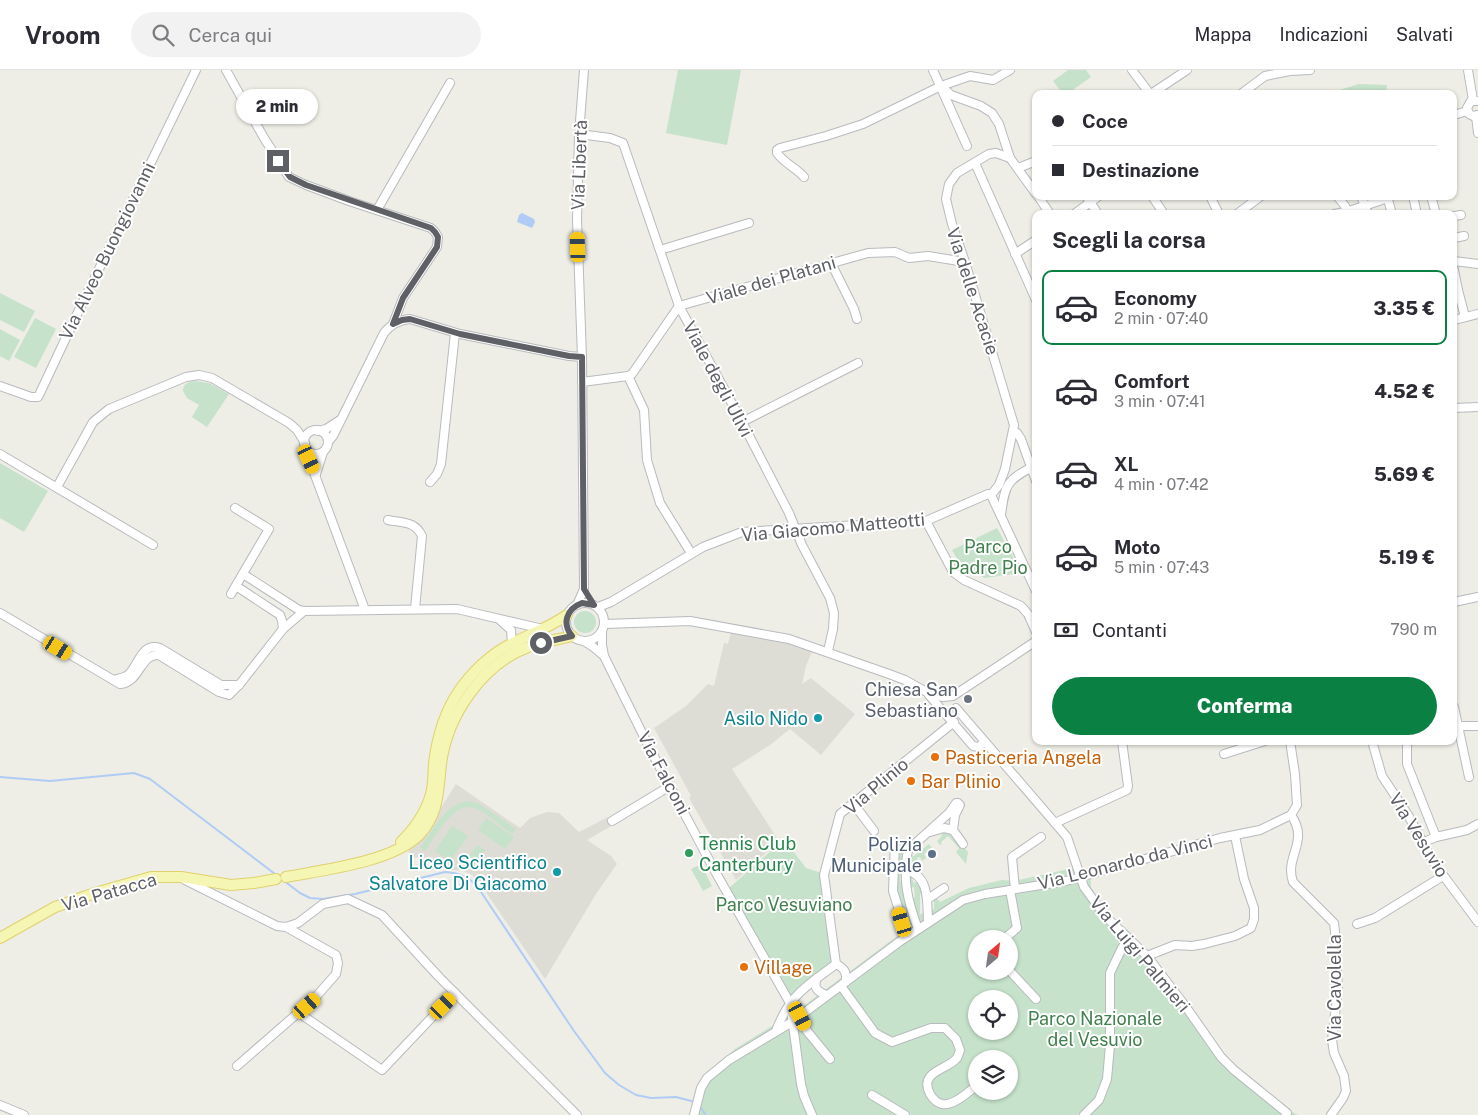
<!DOCTYPE html>
<html lang="it">
<meta charset="utf-8">
<style>
body{margin:0;font-family:"Public Sans",sans-serif;background:#f2f2f3;color:#2b2b33;height:100vh;display:flex;flex-direction:column;font-size:19px;white-space:nowrap}
*{box-sizing:border-box;margin:0}
p{font-size:16px;color:#7c7c81}
.icon{flex:none;width:28px;height:28px;fill:none;stroke:currentColor;stroke-width:2;stroke-linecap:round;stroke-linejoin:round}
.map{position:relative;flex:1;overflow:hidden}
.details{position:absolute;left:1032px;top:140px;width:425px;height:535px;display:flex;flex-direction:column;background:#fff;border-radius:10px;box-shadow:0 1px 4px #0004}
.details>*{flex:none}
.top-card{position:absolute;left:1032px;top:20px;width:425px;height:110px;border-radius:10px;box-shadow:0 1px 4px #0004;display:grid;align-content:center;height:110px;padding:0 20px;background:#fff}
.needle{width:32px;rotate:29deg}
.buttons{position:absolute;left:968px;top:860px;display:grid;gap:10px}
.buttons a{display:grid;place-items:center;width:50px;height:50px;border-radius:50%;background:#fff;box-shadow:0 1px 4px #0004;font-size:25px}
.end{position:absolute;width:22px;height:22px;margin:-11px;border:6px solid #5e6065;background:#fff;box-shadow:0 0 0 2px #fff}
.from{border-radius:50%}
.bubble{position:absolute;height:35px;border-radius:18px;background:#fff;box-shadow:0 1px 4px #0004;font-size:16px;font-weight:800;line-height:35px;text-align:center}
.car{position:absolute;width:15px;height:30px;margin:-15px -8px;border-radius:6px;box-shadow:0 0 4px 1px #0007;background:linear-gradient(#f5c518 24%,#345 0 40%,#f5c518 0 76%,#345 0 86%,#f5c518 0)}
.top-card b{display:flex;align-items:center;gap:18px;height:48px;font-size:19px}
.top-card b+b{border-top:1px solid #e1e1e2}
.top-card i{width:12px;height:12px;background:#2b2b33}
ul{padding:0;list-style:none}
li{display:flex;align-items:center;gap:15px;height:75px;margin:0 10px 8px;padding:0 10px;border:2px solid transparent;border-radius:10px}
li div{flex:1}
li b{display:block;font-size:19px}
li em{font-style:normal;font-weight:800}
li.on{border-color:#0b8043}
li>.icon{width:45px;height:45px;stroke-width:1.5}
h2{padding:0 20px;font-size:22px;line-height:60px}
.pay{display:flex;align-items:center;gap:12px;height:55px;padding:0 20px;font-size:19px}
.pay p{margin-inline-start:auto}
.action{display:flex;gap:10px;margin-top:auto;padding:10px 20px}
.action a{flex:1;height:58px;border-radius:30px;background:#0b8043;color:#fff;font-size:20px;font-weight:800;line-height:58px;text-align:center}
header{display:flex;align-items:center;gap:30px;box-sizing:border-box;height:70px;padding:0 25px;background:#fff;border-bottom:1px solid #e1e1e2}
header strong{font-size:24px}
nav{display:flex;gap:28px;margin-inline-start:auto;font-size:18px}
.search{width:350px;height:45px;background:#f2f2f3;display:flex;align-items:center;gap:12px;box-sizing:border-box;padding:0 18px;border-radius:28px;color:#7c7c81;font-size:19px}
.map>svg:first-child{display:block}
</style>
<header>
<strong>Vroom</strong>
<div class="search"><svg class="icon" aria-label="search" viewBox="0 0 24 24"><circle cx="10" cy="10" r="6"/><path d="M15 15l6 6"/></svg>Cerca qui</div>
<nav><a>Mappa</a><a>Indicazioni</a><a>Salvati</a></nav>
</header>
<div class="map">
<svg width="1478" height="1045" viewBox="0 0 1478 1045">
<rect width="100%" height="100%" fill="#eeeee6"/>
<g fill="#deddd5">
<path d="M731 562 813 579 806 596 802 614 811 608 855 644 821 685 790 659 770 675 732 699 779 771 736 810 689 728 691 726 654 658 686 636 708 614 714 616 724 573 728 574Z"/>
<path d="M456 714 520 758 530 748 547 742 559 743 579 762 608 747 613 755 587 770 611 786 617 794 596 824 545 909 479 812 472 805 463 801 443 799 416 787 412 789 406 775 423 766Z"/>
</g>
<g fill="#c6e2ca" fill-rule="evenodd">
<path d="M678 0H741L727 75 666 63Z"/>
<path d="M1068 0H1086L1091 7 1067 24H1063L1053 11Z"/>
<path d="M1359 14 1387 15 1386 24H1334L1336 21Z"/>
<path d="M0 223 35 241 24 262 0 250Z"/>
<path d="M35 248 56 259 36 298 14 287Z"/>
<path d="M0 259 20 270 9 291 0 286Z"/>
<path d="M195 311 209 313 229 324 207 357 192 347 199 335 187 328 183 321C183 313 189 312 195 311Z"/>
<path d="M0 393 48 421 24 462 0 448Z"/>
<path d="M997 458 1022 503 985 508 962 497 952 480Z"/>
<circle cx="585" cy="552" r="11"/>
<path d="M466 731 478 733 516 759 512 764C502 757 486 742 474 738 453 731 436 767 425 781L420 778C433 760 444 736 466 731Z"/>
<path d="M486 748 514 767 505 779 478 760Z"/>
<path d="M452 756 468 766 450 791 435 781Z"/>
<path d="M946 761 959 775 961 774 968 782 966 794 956 782 959 778 948 766 941 772 942 774 940 775 937 771 941 767 943 762Z"/>
<path d="M784 769 806 798 822 803 834 892 790 926 728 819Z"/>
<path d="M903 773 907 778 905 789 902 790 900 811 902 812 905 832 912 853 910 856 919 850 911 829 915 827 914 817 909 818V806L911 804 914 806 912 809 914 813 919 810 925 823 920 824V844L924 843V846L934 839V830L942 822 943 824 937 828 940 832 969 818 1002 810 1014 811 1078 797 1081 802 1090 799 1091 817 1107 844 1117 853 1125 857 1147 880 1158 900 1236 998 1282 1036 1298 1045H690L695 1021 700 1010 735 979 798 940 908 858 896 818 899 784 896 783 897 779ZM976 869H1009V901H976ZM976 929H1009V961H976ZM976 989H1009V1021H976Z"/>
<path d="M929 774 932 778 924 784 926 788 922 791 920 787 917 788 919 796 916 799 910 796 909 792 910 787 914 786Z"/>
<path d="M477 775 485 780 474 796 466 790Z"/>
<path d="M701 794 712 816 703 821 691 799Z"/>
</g>
<path fill="#b0ccf5" d="M522 143 534 149 535 152 532 158 517 152 519 145Z"/>
<g fill="none" stroke-linecap="round" stroke-linejoin="round">
<g stroke="#b0ccf5" stroke-width="2">
<path d="M0 707 50 711 134 703 150 709 300 823 310 828 323 829 355 824 445 802C459 803 467 806 477 816L574 961 605 1003 619 1015 636 1025 651 1028 676 1027 695 1032"/>
<path d="M699 1035 706 1045"/>
</g>
<g stroke="#b8babe" stroke-width="10">
<g id="minor">
<path d="M226 0 264 68 289 107 306 115 349 131 431 158 435 162 438 167 437 177 403 228 393 254"/>
<path d="M933 0 967 76"/>
<path d="M1132 0 1150 24"/>
<path d="M1468 0 1473 30"/>
<path d="M941 16 951 25 981 36 992 43 999 54 1010 88 1036 124"/>
<path d="M1151 24 1187 0"/>
<path d="M1241 24 1265 6 1290 1 1310 0"/>
<path d="M1478 31H1471L1467 38 1469 44 1473 46 1478 45"/>
<path d="M1454 45 1467 41"/>
<path d="M1476 46 1478 63"/>
<path d="M579 64 610 68 623 73 679 236 742 352 789 443 802 475 830 528 834 543 833 559 828 581"/>
<path d="M975 93 1036 230"/>
<path d="M1018 98 1036 91"/>
<path d="M804 107C796 98 784 93 777 83V80L780 78 826 66 863 54 941 16 970 6 993 10 1010 0"/>
<path d="M1038 126 1050 144"/>
<path d="M1086 126 1098 144"/>
<path d="M1152 126 1164 144"/>
<path d="M1210 126 1219 144"/>
<path d="M1337 126 1345 136 1349 144"/>
<path d="M1361 126 1368 144"/>
<path d="M1387 126 1392 144"/>
<path d="M1413 126 1417 144"/>
<path d="M1431 126 1436 144"/>
<path d="M377 140 450 13"/>
<path d="M1074 144 1099 126"/>
<path d="M1237 144 1261 126"/>
<path d="M1334 144 1346 142 1388 128"/>
<path d="M1454 146 1461 145"/>
<path d="M1454 168 1464 166"/>
<path d="M660 180 749 153"/>
<path d="M1015 184 1036 170"/>
<path d="M1454 191 1478 194"/>
<path d="M831 193 854 239 857 249"/>
<path d="M1454 200 1458 220 1454 223"/>
<path d="M1458 220 1465 247"/>
<path d="M1454 250 1478 244"/>
<path d="M628 306 644 340 647 390 660 433 691 483"/>
<path d="M582 312 628 306 632 304 679 236 868 183 895 182 909 188 928 186 965 192"/>
<path d="M0 316 31 327H38L40 323 79 240 196 0"/>
<path d="M1454 338 1478 337"/>
<path d="M742 352 858 293"/>
<circle cx="316" cy="372" r="12"/>
<path d="M318 361 326 359 340 350"/>
<path d="M1014 361 1017 363 1021 369 1036 411"/>
<path d="M328 372 333 366 384 263C391 254 399 250 410 249L460 264 569 286 582 287"/>
<path d="M307 379 309 389 365 540"/>
<path d="M0 384 153 475"/>
<path d="M316 404 323 382"/>
<path d="M430 412 437 404 441 394 455 263"/>
<path d="M57 417 93 352 109 339 186 307 199 305 212 308 289 353 297 360 305 373"/>
<path d="M991 425 999 415 1005 399 1014 355 965 192 952 154 946 129 949 114 957 103 989 84 996 83 1010 88"/>
<path d="M991 425 1036 521"/>
<path d="M1001 445C1005 413 1007 410 1036 395"/>
<path d="M388 450C403 453 415 451 422 466L415 539"/>
<path d="M926 451 953 502 964 510 1021 536 1028 544 1036 562"/>
<path d="M243 504 299 540 304 541"/>
<path d="M236 516 280 545 282 551 283 559"/>
<path d="M231 524 269 459 235 438"/>
<path d="M1454 532 1478 527"/>
<circle cx="585" cy="552" r="19"/>
<path d="M577 535 584 519 582 287 577 149 579 64 584 0"/>
<path d="M598 537 611 532 703 477 742 462 926 451 988 424 991 425"/>
<path d="M0 543 120 614C140 613 140 583 159 585L219 622 229 625 239 615 283 559 304 541 457 539 543 559"/>
<path d="M500 550 511 560 512 573"/>
<path d="M605 554 690 551 789 569 889 604 905 610 932 625 943 627 953 626 1036 571"/>
<path d="M602 562V575L604 586 649 677 716 803 790 933 801 1014 804 1026 812 1045"/>
<path d="M584 571 592 576 604 586"/>
<path d="M114 610C119 608 125 608 129 604 139 594 142 572 160 578L221 615H239"/>
<path d="M929 625 973 676 979 677 984 672"/>
<path d="M1454 637 1469 707"/>
<path d="M956 638 1067 767 1084 817 1106 847 1147 886 1186 937 1221 987 1234 1000 1287 1043 1286 1045"/>
<path d="M1457 656H1478"/>
<path d="M1372 671 1382 706 1408 745 1434 793 1478 852"/>
<path d="M1407 671V694L1436 767 1422 773"/>
<path d="M1224 684 1265 671"/>
<path d="M853 733 874 761"/>
<path d="M1291 745C1310 772 1284 786 1293 812L1334 853 1335 861 1338 919 1332 970 1334 983 1344 1006 1346 1021 1343 1028 1331 1045"/>
<path d="M612 751 670 716"/>
<path d="M1055 753 1127 720 1128 716 1122 671"/>
<path d="M930 762 944 758 953 760"/>
<path d="M1436 767 1467 760 1478 754"/>
<path d="M895 773 893 821 907 866"/>
<path d="M906 800C930 806 927 832 928 852"/>
<path d="M185 810 277 856 286 857 298 853 323 834 348 829 382 845 439 907 577 1045"/>
<path d="M1015 819 1012 787 1041 767"/>
<path d="M928 829 944 818"/>
<path d="M1357 854 1375 848 1443 806"/>
<path d="M918 859C908 832 902 809 908 780L949 743 956 733H958L960 735 955 745 953 760 963 774"/>
<path d="M1004 869 1017 858 1010 820"/>
<path d="M1147 886 1175 875 1192 876 1204 874 1235 866 1251 858 1254 849V838L1244 809 1235 766"/>
<path d="M836 894 824 805 840 744 954 652"/>
<path d="M836 894C844 898 847 902 846 911"/>
<path d="M1009 900 1036 929"/>
<path d="M817 908C813 918 817 921 826 925"/>
<path d="M841 916 875 963 892 972 931 958H945L956 969 960 980C959 983 958 986 957 988 948 1000 918 1001 930 1024 933 1029 937 1033 942 1034 954 1036 968 1022 976 1016"/>
<path d="M299 943 382 1000 455 923"/>
<path d="M800 946 807 961 830 989"/>
<path d="M776 961C790 924 806 917 836 894"/>
<path d="M237 996 314 929 336 904 338 893 336 885 286 857"/>
<path d="M872 1025 905 1045"/>
<path d="M0 1035 24 1045"/>
<path d="M694 1045 701 1018 707 1008 729 990 792 952 899 872 963 830 985 824 1066 811 1220 768 1260 760 1291 745 1297 735 1295 704 1290 671"/>
<path d="M1084 1045 1099 1030 1107 1009 1110 975V903L1122 878 1129 868"/>
</g>
</g>
<g stroke="#e0d16d" stroke-width="12">
<g id="major">
<path d="M401 772C414 759 426 742 431 724 434 714 433 703 434 693 437 670 444 644 457 624 470 604 491 583 513 573 531 564 550 557 567 545"/>
<path d="M286 807C323 800 392 792 419 765 439 744 438 721 441 694 447 646 482 594 528 577 542 571 558 570 572 566"/>
<path d="M0 868 55 837 95 823 151 807H181L231 815 254 813 276 809"/>
</g>
</g>
<use href="#minor" stroke="#fff" stroke-width="8"/>
<use href="#major" stroke="#f5f5b4" stroke-width="10"/>
</g>
<g fill="none" stroke-linecap="round" stroke-linejoin="round">
<path stroke="#5e6065" stroke-width="6" d="M278 91 290 107 306 115 431 158 435 162 438 167 437 177 403 228 393 254 402 250 410 249 460 264 569 286 582 287 584 519 594 535 582 533C566 539 562 554 572 566L541 573"/>
</g>
<circle fill="#6b7280" stroke="#fff" stroke-width="2" cx="968" cy="629" r="5"/>
<g fill="#0f9aa8" stroke="#fff" stroke-width="2">
<circle cx="818" cy="648" r="5"/>
<circle cx="557" cy="802" r="5"/>
</g>
<g fill="#e8710a" stroke="#fff" stroke-width="2">
<circle cx="935" cy="687" r="5"/>
<circle cx="911" cy="711" r="5"/>
<circle cx="744" cy="897" r="5"/>
</g>
<circle fill="#2e9e5b" stroke="#fff" stroke-width="2" cx="689" cy="783" r="5"/>
<circle fill="#5c6f8a" stroke="#fff" stroke-width="2" cx="932" cy="784" r="5"/>
<g text-anchor="middle" dominant-baseline="central" stroke-width="4" stroke-linejoin="round" paint-order="stroke">
<g font-size="18" fill="#5e6065" stroke="#fff">
<text transform="translate(579 95) rotate(-88)">Via Libertà</text>
<text transform="translate(107 181) rotate(-64)">Via Alveo Buongiovanni</text>
<text transform="translate(771 210) rotate(-16)">Viale dei Platani</text>
<text transform="translate(973 221) rotate(72)">Via delle Acacie</text>
<text transform="translate(718 309) rotate(62)">Viale degli Ulivi</text>
<text transform="translate(833 457) rotate(-5)">Via Giacomo Matteotti</text>
<text transform="translate(664 703) rotate(62)">Via Falconi</text>
<text transform="translate(876 716) rotate(-40)">Via Plinio</text>
<text transform="translate(1419 765) rotate(58)">Via Vesuvio</text>
<text transform="translate(1125 792) rotate(-14)">Via Leonardo da Vinci</text>
<text transform="translate(109 822) rotate(-16)">Via Patacca</text>
<text transform="translate(1140 884) rotate(50)">Via Luigi Palmieri</text>
<text transform="translate(1334 918) rotate(-90)">Via Cavolella</text>
</g>
<g font-size="18" fill="#40814d" stroke="#fff">
<text x="988" y="476">Parco<tspan x="988" dy="21">Padre Pio</tspan></text>
<text x="784" y="834">Parco Vesuviano</text>
<text x="1095" y="948">Parco Nazionale<tspan x="1095" dy="21">del Vesuvio</tspan></text>
</g>
<g font-size="18" fill="#5b616d" stroke="#fff" text-anchor="end">
<text x="958" y="619">Chiesa San<tspan x="958" dy="21">Sebastiano</tspan></text>
</g>
<g font-size="18" fill="#0d838f" stroke="#fff" text-anchor="end">
<text x="808" y="648">Asilo Nido</text>
<text x="547" y="792">Liceo Scientifico<tspan x="547" dy="21">Salvatore Di Giacomo</tspan></text>
</g>
<g font-size="18" fill="#c56008" stroke="#fff" text-anchor="start">
<text x="945" y="687">Pasticceria Angela</text>
<text x="921" y="711">Bar Plinio</text>
<text x="754" y="897">Village</text>
</g>
<g font-size="18" fill="#27864d" stroke="#fff" text-anchor="start">
<text x="699" y="773">Tennis Club<tspan x="699" dy="21">Canterbury</tspan></text>
</g>
<g font-size="18" fill="#4e5e75" stroke="#fff" text-anchor="end">
<text x="922" y="774">Polizia<tspan x="922" dy="21">Municipale</tspan></text>
</g>
</g>
</svg>
<div class="buttons">
<a><svg class="needle" viewBox="-14 -14 28 28"><path d="M0-13l5 13h-10z" fill="#e53935"/><path d="M0 13l5-13h-10z" fill="#7c7c81"/></svg></a>
<a><svg class="icon" aria-label="locate" viewBox="0 0 24 24"><circle cx="12" cy="12" r="6"/><path d="M12 2v4M12 18v4M2 12h4M18 12h4"/></svg></a>
<a><svg class="icon" aria-label="layers" viewBox="0 0 24 24"><path d="M12 4l9 5-9 5-9-5zM3 14l9 5 9-5"/></svg></a>
</div>
<i class="end from" style="left:541px;top:573px"></i>
<i class="end" style="left:278px;top:91px"></i>
<div class="bubble" style="left:236px;top:19px;width:82px">2 min</div>
<i class="car" style="left:578px;top:177px;rotate:358deg"></i>
<i class="car" style="left:309px;top:389px;rotate:155deg"></i>
<i class="car" style="left:58px;top:578px;rotate:121deg"></i>
<i class="car" style="left:902px;top:852px;rotate:343deg"></i>
<i class="car" style="left:307px;top:936px;rotate:49deg"></i>
<i class="car" style="left:443px;top:936px;rotate:44deg"></i>
<i class="car" style="left:800px;top:946px;rotate:152deg"></i>
<div class="top-card">
<b><i class="from"></i>Coce</b>
<b><i></i>Destinazione</b>
</div>
<section class="details">
<h2>Scegli la corsa</h2>
<ul>
<li class="on"><svg class="icon" aria-label="car" viewBox="0 0 24 24"><path d="M5 17H2v-5l4-1 3-4h7l3 4 3 1v5h-3M9 17h6M6 11h13"/><circle cx="7" cy="17" r="2"/><circle cx="17" cy="17" r="2"/></svg><div><b>Economy</b><p>2 min · 07:40</p></div><em>3.35 €</em></li>
<li><svg class="icon" aria-label="car" viewBox="0 0 24 24"><path d="M5 17H2v-5l4-1 3-4h7l3 4 3 1v5h-3M9 17h6M6 11h13"/><circle cx="7" cy="17" r="2"/><circle cx="17" cy="17" r="2"/></svg><div><b>Comfort</b><p>3 min · 07:41</p></div><em>4.52 €</em></li>
<li><svg class="icon" aria-label="car" viewBox="0 0 24 24"><path d="M5 17H2v-5l4-1 3-4h7l3 4 3 1v5h-3M9 17h6M6 11h13"/><circle cx="7" cy="17" r="2"/><circle cx="17" cy="17" r="2"/></svg><div><b>XL</b><p>4 min · 07:42</p></div><em>5.69 €</em></li>
<li><svg class="icon" aria-label="car" viewBox="0 0 24 24"><path d="M5 17H2v-5l4-1 3-4h7l3 4 3 1v5h-3M9 17h6M6 11h13"/><circle cx="7" cy="17" r="2"/><circle cx="17" cy="17" r="2"/></svg><div><b>Moto</b><p>5 min · 07:43</p></div><em>5.19 €</em></li>
</ul>
<div class="pay"><svg class="icon" aria-label="cash" viewBox="0 0 24 24"><path d="M3 7h18v10H3z"/><circle cx="12" cy="12" r="2"/></svg>Contanti<p>790 m</p></div>
<div class="action"><a>Conferma</a></div>
</section>
</div>
